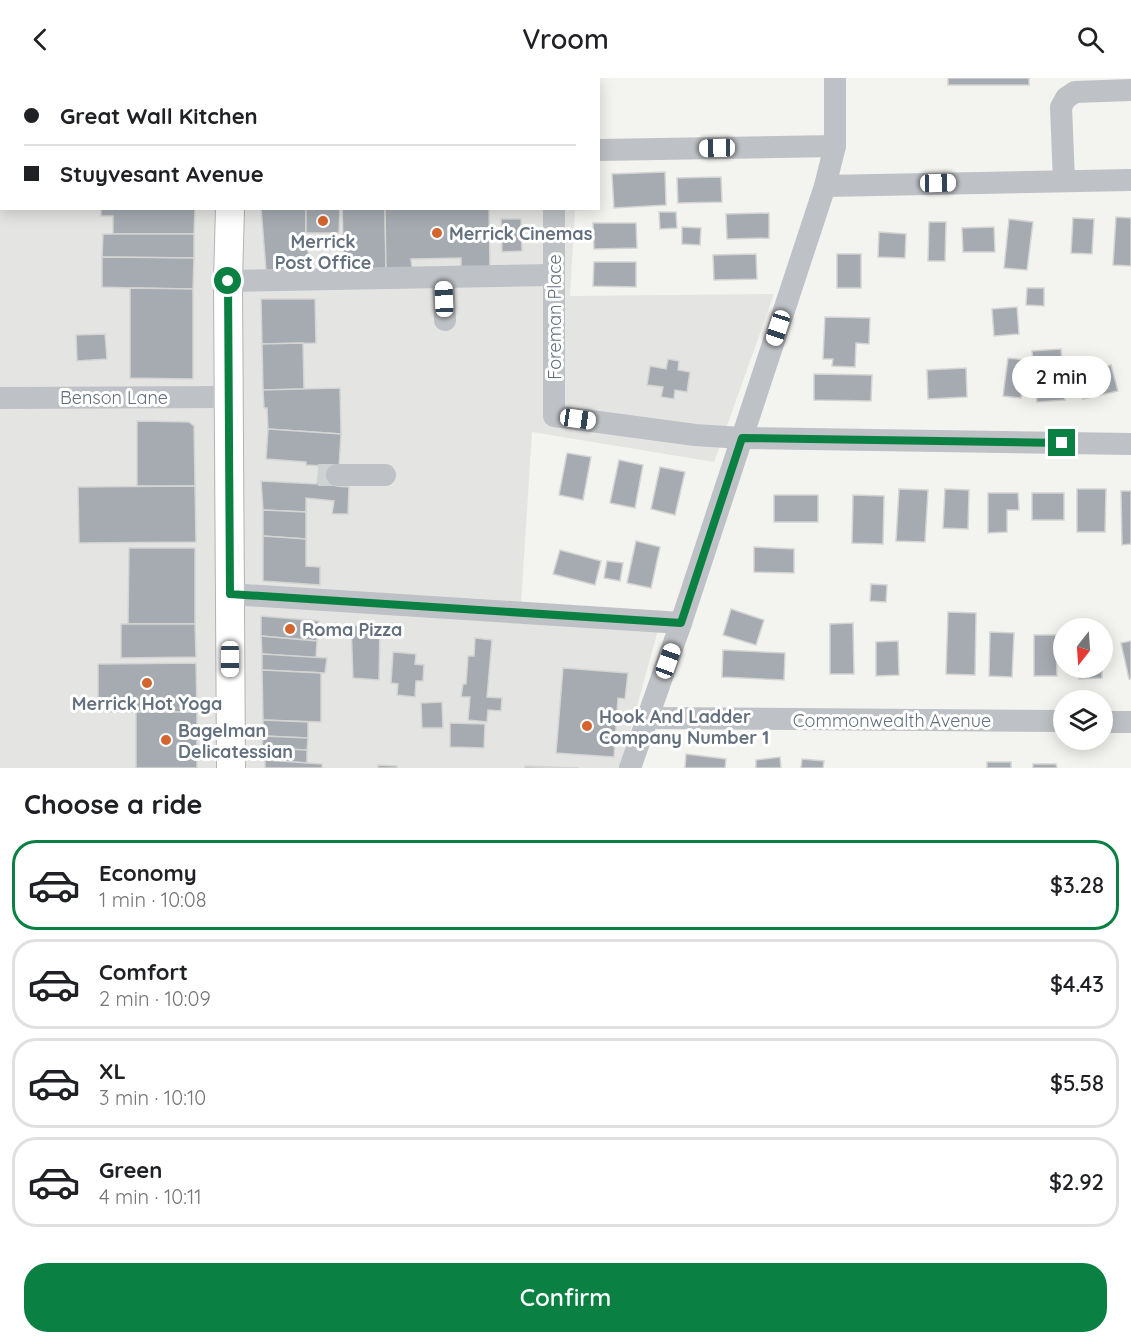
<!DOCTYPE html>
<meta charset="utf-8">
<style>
body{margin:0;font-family:Quicksand,sans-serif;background:#f2f2f2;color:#202124;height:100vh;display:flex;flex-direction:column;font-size:22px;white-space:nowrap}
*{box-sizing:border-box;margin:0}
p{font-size:20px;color:#757577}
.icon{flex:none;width:33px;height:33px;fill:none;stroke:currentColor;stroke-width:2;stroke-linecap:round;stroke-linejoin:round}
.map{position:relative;height:690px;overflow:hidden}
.panel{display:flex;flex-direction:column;background:#fff;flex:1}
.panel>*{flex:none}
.banner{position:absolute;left:0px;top:0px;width:600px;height:132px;box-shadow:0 3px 15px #0003;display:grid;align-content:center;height:132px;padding:0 24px;background:#fff}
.needle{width:39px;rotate:197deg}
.tools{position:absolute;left:1053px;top:540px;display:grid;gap:12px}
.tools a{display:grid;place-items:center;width:60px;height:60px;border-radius:50%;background:#fff;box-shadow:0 3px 15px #0003;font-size:30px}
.end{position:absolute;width:27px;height:27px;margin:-14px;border:8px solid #0b8043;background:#fff;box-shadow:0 0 0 3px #fff}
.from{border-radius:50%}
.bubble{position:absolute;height:42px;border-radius:21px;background:#fff;box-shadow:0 3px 15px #0003;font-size:20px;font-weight:600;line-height:42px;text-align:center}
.car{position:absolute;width:18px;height:36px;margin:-18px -9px;border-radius:8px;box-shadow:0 0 4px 2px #0007;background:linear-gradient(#fff 24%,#345 0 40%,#fff 0 76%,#345 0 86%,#fff 0)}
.banner b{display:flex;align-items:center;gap:21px;height:57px;font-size:22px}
.banner b+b{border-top:2px solid #e0e0e0}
.banner i{width:15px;height:15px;background:#202124}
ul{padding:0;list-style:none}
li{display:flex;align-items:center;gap:18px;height:90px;margin:0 12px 9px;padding:0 12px;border:3px solid #e0e0e0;border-radius:24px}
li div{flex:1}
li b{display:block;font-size:22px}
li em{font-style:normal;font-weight:600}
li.on{border-color:#0b8043}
li>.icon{width:54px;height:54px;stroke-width:1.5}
h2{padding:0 24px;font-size:27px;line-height:72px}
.cta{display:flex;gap:12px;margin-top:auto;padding:12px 24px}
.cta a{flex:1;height:69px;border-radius:24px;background:#0b8043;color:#fff;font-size:24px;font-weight:600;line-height:69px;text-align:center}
header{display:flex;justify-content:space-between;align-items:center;height:78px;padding:0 24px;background:#fff;font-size:27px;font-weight:600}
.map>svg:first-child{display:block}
</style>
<header><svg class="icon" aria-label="back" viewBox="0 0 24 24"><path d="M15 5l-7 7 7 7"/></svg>Vroom<svg class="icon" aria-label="search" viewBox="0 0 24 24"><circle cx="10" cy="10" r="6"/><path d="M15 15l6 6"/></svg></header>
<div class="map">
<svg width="1131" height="690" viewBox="0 0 1131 690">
<rect width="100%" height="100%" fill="#f3f3ef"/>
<path fill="#e4e5e3" d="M0 0H259V2H2V130L575 131 570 218 774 216 714 384 532 354 521 527 663 534 620 690H0Z"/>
<g fill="#a5abb1" stroke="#d4d4d2" stroke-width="1.5">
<path d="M0 0H55V2H2V28H0Z"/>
<rect x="115" y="0" width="84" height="2"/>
<rect x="948" y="0" width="81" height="7"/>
<path d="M665 94 666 127 614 130 612 96Z"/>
<path d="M721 99 722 124 678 125 677 100Z"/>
<path d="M101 130H195L194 156H113V138H101Z"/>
<path d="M261 130H306V155L310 191 266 192Z"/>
<path d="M306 130H340L339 155H306Z"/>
<path d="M342 130H385L386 192 344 193Z"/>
<path d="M385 130H489L490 189H461V180L411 181 412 190 386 192Z"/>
<path d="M659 134H676L677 150 660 151Z"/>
<path d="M769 135V160L727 161 726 136Z"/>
<path d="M1116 139 1131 140V188L1113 187Z"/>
<path d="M1073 140 1094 141 1092 176 1071 175Z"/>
<path d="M501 141H521L522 173 502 174Z"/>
<path d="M1009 141 1033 144 1027 192 1004 190Z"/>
<path d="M929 144H946L945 183H928Z"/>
<path d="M593 145H636L637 170 594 171Z"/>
<path d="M682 149 701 150 700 167 682 166Z"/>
<path d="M994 149 995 174H963L962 150Z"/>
<path d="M879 154 906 156 905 180 878 179Z"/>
<path d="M103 156H194V180L102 179Z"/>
<path d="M756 176 757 201 714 202 713 177Z"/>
<rect x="837" y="176" width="24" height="34"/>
<path d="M102 179 194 180 193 211 130 210 102 209Z"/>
<path d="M594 184H636V209L593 208Z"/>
<path d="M130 210 193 211V301L130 300Z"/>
<path d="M1027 210H1044V228L1026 227Z"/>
<path d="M261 221H315L316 265 262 266Z"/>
<path d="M1017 229 1019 256 994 258 992 231Z"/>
<path d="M825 239 870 240 869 266 856 265 855 289 832 288 833 281H823Z"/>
<path d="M105 256 107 281 77 283 76 257Z"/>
<path d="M303 265 304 311 263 312 262 266Z"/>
<path d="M1061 271 1065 322 1037 324 1032 273Z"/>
<path d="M1008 280 1026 282 1021 320 1003 318Z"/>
<path d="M668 281 679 283 678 292 690 294 687 314 675 312 674 321 661 319 663 309 647 307 650 288 666 291Z"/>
<path d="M1111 287 1118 313 1083 321 1077 295Z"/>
<path d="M966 290 967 319 928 321 927 292Z"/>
<path d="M814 296 872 297 871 323 814 322Z"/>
<path d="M340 310 341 356 268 351 267 330H264L263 312Z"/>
<path d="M137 343 189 344 194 348 195 408H137Z"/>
<path d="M268 351 341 356 339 389 306 387V384L266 381Z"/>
<path d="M567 375 591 379 583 422 559 417Z"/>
<path d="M619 382 643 387 635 430 610 425Z"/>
<path d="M319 388 338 389 336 408 349 409 348 436H332L334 423 306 420V434L263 432 261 403 317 406Z"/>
<path d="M660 389 685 394 675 437 651 431Z"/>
<path d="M195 408 196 464 79 465 78 409Z"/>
<path d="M899 411 928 412 925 464 896 463Z"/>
<path d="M945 411 969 412 968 451 943 450Z"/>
<path d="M1077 411H1106L1105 454H1077Z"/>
<path d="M1121 413H1131V466L1122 467Z"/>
<path d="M988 415H1018L1019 432H1007V454L988 455Z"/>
<rect x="1032" y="415" width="32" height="27"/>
<rect x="774" y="417" width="44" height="27"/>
<path d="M853 417 884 418 883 466 852 465Z"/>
<path d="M263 432 306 434V461L263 458Z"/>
<path d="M263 458 306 461V488L320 489V507L263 503Z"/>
<path d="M636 463 660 469 651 510 627 505Z"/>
<path d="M754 469 794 471V495L754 494Z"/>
<path d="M129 470H195V546H128Z"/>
<path d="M560 472 601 483 595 507 553 496Z"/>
<path d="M607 483 623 485 620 503 604 500Z"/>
<path d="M871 506 887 507 886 524 870 523Z"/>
<path d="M731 531 764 542 756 567 723 557Z"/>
<path d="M948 534 976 535 975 597 946 596Z"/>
<path d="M261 538 319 543 317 563 261 558Z"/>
<path d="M853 545 854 596H830V546Z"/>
<path d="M121 546H195L196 579 121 580Z"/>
<path d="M351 547 380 549 379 602 353 600Z"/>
<path d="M990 554 1014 555 1012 599 989 598Z"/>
<path d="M1034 557H1056L1057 598H1034Z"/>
<path d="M261 558 317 563 316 580 262 576Z"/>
<path d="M475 560 492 562 487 619 502 620 501 633 488 632 487 644 468 642 470 619H461L463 606H466L468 578H474Z"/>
<path d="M898 563 899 597 876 598V564Z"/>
<path d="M1131 563V601H1129L1121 565Z"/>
<path d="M723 572 785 575 784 602 722 599Z"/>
<path d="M393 574 416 576 415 586 424 587 423 603H416L415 619 397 617 398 606 391 605Z"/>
<path d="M262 576 327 580 325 595 262 592Z"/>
<path d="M196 585 197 634H107V623H98V586Z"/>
<path d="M563 590 628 595 625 621 618 620 614 679 556 675Z"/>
<path d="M1078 590H1102V600L1079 601Z"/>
<path d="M262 592 321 595V644L263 642Z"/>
<path d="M442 624 443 650H422L421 625Z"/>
<rect x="136" y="634" width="61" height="56"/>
<path d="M263 642 308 644V660L263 658Z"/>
<path d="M450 645 485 646 484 670 450 669Z"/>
<path d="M263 658 308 660 307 672 262 670Z"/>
<path d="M262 670 307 672V685L262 682Z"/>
<path d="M686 676 726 681 725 690H685Z"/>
<path d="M780 679 781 690H756V682Z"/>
<path d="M802 681 824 683 823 690H801Z"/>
<path d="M265 682 322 686V690H265Z"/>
<rect x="987" y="684" width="24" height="6"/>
<path d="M1033 686H1056L1057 690H1033Z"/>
<path d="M378 687 397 688V690H378Z"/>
<path d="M525 688 579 690H525Z"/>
</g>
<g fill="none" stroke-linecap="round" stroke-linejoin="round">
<path stroke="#cfd2d3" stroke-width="22" stroke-dasharray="22 11" stroke-linecap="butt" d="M318 397H337"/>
<g stroke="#b0b3b7" stroke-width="30">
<g id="major">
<path d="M232 2V0"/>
<path d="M230 130 228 203 231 690"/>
</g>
</g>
<g stroke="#bec1c5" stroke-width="22">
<path d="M835 68V0"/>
<path d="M598 72 835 68 825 108 681 545 630 690"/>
<path d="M1064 103 1061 29 1066 20 1075 14 1131 12"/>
<path d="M825 108 1131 102"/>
<path d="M554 130V338L695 357 742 360 1131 366"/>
<path d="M443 199 445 242"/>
<path d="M228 203 553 197"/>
<path d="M0 320 228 319"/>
<path d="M337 397H385"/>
<path d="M230 516 681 545"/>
<path d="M648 640 1064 643"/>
<path d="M1102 644H1131"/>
</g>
<use href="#major" stroke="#fff" stroke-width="28"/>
</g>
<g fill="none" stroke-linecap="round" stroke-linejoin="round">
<path stroke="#0b8043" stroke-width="8" d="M228 203 230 516 681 545 742 360 1062 365"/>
</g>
<g fill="#d5652e" stroke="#fff" stroke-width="2">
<circle cx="323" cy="143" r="6"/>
<circle cx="437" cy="155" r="6"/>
<circle cx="290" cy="551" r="6"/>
<circle cx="147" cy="605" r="6"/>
<circle cx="587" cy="648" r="6"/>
<circle cx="166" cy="662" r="6"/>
</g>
<g text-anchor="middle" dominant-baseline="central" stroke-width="6" stroke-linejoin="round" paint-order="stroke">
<g font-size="18" font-weight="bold" fill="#64707e" stroke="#fff" text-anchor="start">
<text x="449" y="155">Merrick Cinemas</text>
<text x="323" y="163" text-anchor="middle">Merrick<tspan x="323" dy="21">Post Office</tspan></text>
<text x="302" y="551">Roma Pizza</text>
<text x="147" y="625" text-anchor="middle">Merrick Hot Yoga</text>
<text x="599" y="638">Hook And Ladder<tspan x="599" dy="21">Company Number 1</tspan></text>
<text x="178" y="652">Bagelman<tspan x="178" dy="21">Delicatessian</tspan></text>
</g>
<g font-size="18" fill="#64707e" stroke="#fff">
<text transform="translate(554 239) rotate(-90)">Foreman Place</text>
<text x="114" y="319">Benson Lane</text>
<text x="892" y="642">Commonwealth Avenue</text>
</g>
</g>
</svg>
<div class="tools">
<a><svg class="needle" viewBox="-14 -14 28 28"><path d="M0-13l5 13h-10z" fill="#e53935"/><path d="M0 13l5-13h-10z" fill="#757577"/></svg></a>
<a><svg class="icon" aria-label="layers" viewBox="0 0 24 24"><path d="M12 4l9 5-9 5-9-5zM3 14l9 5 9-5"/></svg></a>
</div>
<i class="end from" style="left:228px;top:203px"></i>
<i class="end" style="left:1062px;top:365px"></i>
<div class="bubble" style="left:1012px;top:278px;width:99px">2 min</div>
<i class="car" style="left:717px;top:70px;rotate:269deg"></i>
<i class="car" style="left:938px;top:105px;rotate:89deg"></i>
<i class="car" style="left:444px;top:221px;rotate:358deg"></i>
<i class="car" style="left:778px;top:250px;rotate:198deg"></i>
<i class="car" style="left:578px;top:341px;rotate:98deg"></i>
<i class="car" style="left:230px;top:581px;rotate:180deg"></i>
<i class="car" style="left:668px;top:583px;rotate:20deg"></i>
<div class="banner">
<b><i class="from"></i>Great Wall Kitchen</b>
<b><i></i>Stuyvesant Avenue</b>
</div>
</div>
<section class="panel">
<h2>Choose a ride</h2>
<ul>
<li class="on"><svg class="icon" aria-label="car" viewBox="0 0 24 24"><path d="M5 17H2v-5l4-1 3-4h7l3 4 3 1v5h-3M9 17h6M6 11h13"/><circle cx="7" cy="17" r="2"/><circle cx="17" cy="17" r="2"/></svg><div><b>Economy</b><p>1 min · 10:08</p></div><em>$3.28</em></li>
<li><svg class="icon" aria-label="car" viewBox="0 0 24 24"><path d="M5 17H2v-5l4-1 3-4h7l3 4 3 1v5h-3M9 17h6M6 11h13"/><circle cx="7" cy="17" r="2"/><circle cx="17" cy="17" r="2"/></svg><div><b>Comfort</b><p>2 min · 10:09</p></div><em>$4.43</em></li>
<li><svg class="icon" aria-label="car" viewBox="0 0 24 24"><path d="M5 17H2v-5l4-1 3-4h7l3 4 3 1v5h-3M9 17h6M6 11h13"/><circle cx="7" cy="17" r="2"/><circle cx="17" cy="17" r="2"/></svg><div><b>XL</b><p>3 min · 10:10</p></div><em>$5.58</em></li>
<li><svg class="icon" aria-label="car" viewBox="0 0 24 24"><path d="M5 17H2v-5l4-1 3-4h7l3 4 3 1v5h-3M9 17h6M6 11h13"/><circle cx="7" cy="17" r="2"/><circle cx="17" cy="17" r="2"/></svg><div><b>Green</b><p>4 min · 10:11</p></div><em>$2.92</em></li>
</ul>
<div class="cta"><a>Confirm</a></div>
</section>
